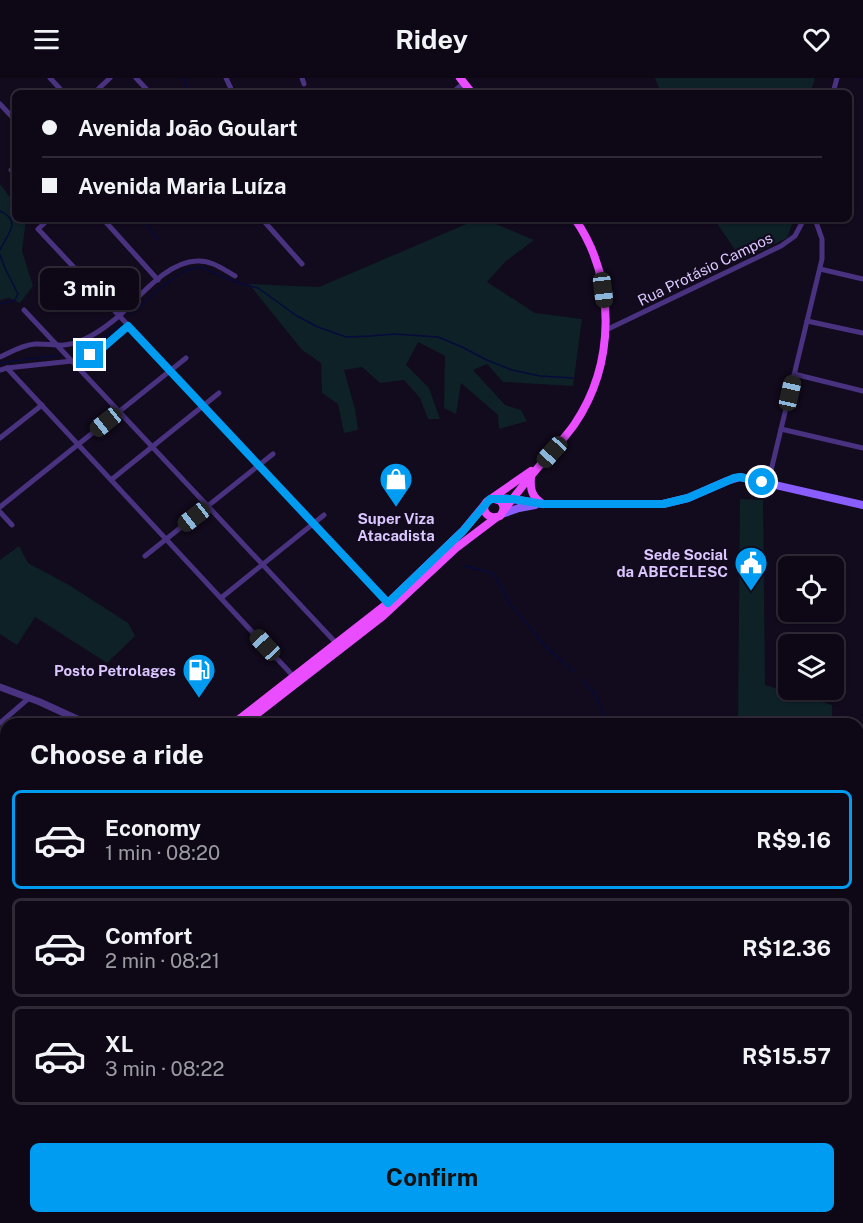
<!DOCTYPE html>
<meta charset="utf-8">
<style>
body{margin:0;font-family:"Public Sans",sans-serif;background:#1c1623;color:#f1f3f6;height:100vh;display:flex;flex-direction:column;font-size:22px;white-space:nowrap}
*{box-sizing:border-box;margin:0}
p{font-size:20px;color:#9b9aa1}
.icon{flex:none;width:33px;height:33px;fill:none;stroke:currentColor;stroke-width:2;stroke-linecap:round;stroke-linejoin:round}
.map{position:relative;flex:1;overflow:hidden}
.drawer{position:absolute;left:0px;top:640px;width:864px;height:506px;display:flex;flex-direction:column;background:#0e0816;border-radius:18px 18px 0 0;box-shadow:0 2px 4px #0004,0 0 0 2px #2e2935}
.drawer>*{flex:none}
.banner{position:absolute;left:12px;top:12px;width:840px;height:132px;border-radius:9px;box-shadow:0 2px 4px #0004,0 0 0 2px #2e2935;display:grid;align-content:center;height:132px;padding:0 30px;background:#0e0816}
.controls{position:absolute;left:778px;top:478px;display:grid;gap:12px}
.controls a{display:grid;place-items:center;width:66px;height:66px;border-radius:9px;background:#0e0816;box-shadow:0 2px 4px #0004,0 0 0 2px #2e2935;font-size:30px}
.end{position:absolute;width:27px;height:27px;margin:-14px;border:8px solid #009cf1;background:#fff;box-shadow:0 0 0 3px #fff}
.from{border-radius:50%}
.bubble{position:absolute;height:42px;border-radius:9px;background:#0e0816;box-shadow:0 2px 4px #0004,0 0 0 2px #2e2935;font-size:20px;font-weight:700;line-height:42px;text-align:center}
.car{position:absolute;width:18px;height:36px;margin:-18px -9px;border-radius:8px;box-shadow:0 0 4px 2px #0007;background:linear-gradient(#222 24%,#8ab4d8 0 40%,#222 0 76%,#8ab4d8 0 86%,#222 0)}
.banner b{display:flex;align-items:center;gap:21px;height:57px;font-size:22px}
.banner b+b{border-top:2px solid #2e2935}
.banner i{width:15px;height:15px;background:#f1f3f6}
ul{padding:0;list-style:none}
li{display:flex;align-items:center;gap:18px;height:99px;margin:0 12px 9px;padding:0 18px;border:3px solid #2e2935;border-radius:9px}
li div{flex:1}
li b{display:block;font-size:22px}
li em{font-style:normal;font-weight:700}
li.on{border-color:#009cf1}
li>.icon{width:54px;height:54px;stroke-width:1.5}
h2{padding:0 30px;font-size:27px;line-height:72px}
.button{display:flex;gap:12px;margin-top:auto;padding:12px 30px}
.button a{flex:1;height:69px;border-radius:9px;background:#009cf1;color:#111;font-size:24px;font-weight:700;line-height:69px;text-align:center}
header{display:flex;justify-content:space-between;align-items:center;height:78px;padding:0 30px;background:#0e0816;font-size:27px;font-weight:700}
.map>svg:first-child{display:block}
</style>
<header><svg class="icon" aria-label="menu" viewBox="0 0 24 24"><path d="M4 6h16M4 12h16M4 18h16"/></svg>Ridey<svg class="icon" aria-label="heart" viewBox="0 0 24 24"><path d="M12 20l-8-8c-3-5 5-10 8-4 3-6 11-1 8 4z"/></svg></header>
<div class="map">
<svg width="863" height="1145" viewBox="0 0 863 1145">
<rect width="100%" height="100%" fill="#120a1d"/>
<g fill="#0d2127">
<path d="M655 0H813L815 1 810 15H661Z"/>
<path d="M0 106 15 126V141H26L22 173 33 208 20 225 9 220 0 222Z"/>
<path d="M478 141H484L534 162 505 184 487 204 535 235 582 241 573 308 503 304 487 286 473 292 505 327 521 332 527 343 499 351 498 337 461 305 456 336 444 330 445 278 418 264 406 287 429 310 440 341H428L420 320 404 302 380 305 362 289 344 292 355 331 358 352 344 355 338 326 322 315 321 285 302 272 249 206 319 209Z"/>
<path d="M714 141H794L787 160 742 182Z"/>
<path d="M740 421 763 422 765 607 832 627V646H738Z"/>
<path d="M19 468 28 485 69 507 128 545 135 558 107 585 35 539 17 567 0 556V482Z"/>
<path d="M6 843V971L0 965V848Z"/>
<path d="M581 1140H636L627 1145H585Z"/>
</g>
<g fill="none" stroke-linecap="round" stroke-linejoin="round">
<g stroke="#060b3b" stroke-width="1.5">
<path d="M184 0 187 11 190 15"/>
<path d="M857 0H861"/>
<path d="M0 133C23 144 7 156 0 172"/>
<path d="M142 141 158 162"/>
<path d="M0 177 5 190 18 216 15 222 0 226"/>
<path d="M130 237 163 208 177 198 186 192 200 189 239 205 258 210 297 238 318 249 346 259 371 258 394 256 438 259 462 269 487 282 512 292 540 298 573 300"/>
<path d="M71 274 99 262 120 248"/>
<path d="M0 285 60 277"/>
<path d="M465 488 493 495 510 526 547 570 574 594"/>
<path d="M581 601 595 616 607 646"/>
<path d="M858 842 863 843"/>
</g>
<g stroke="#060b3b" stroke-width="9">
<path d="M858 1109H863"/>
<path d="M595 1140 597 1145"/>
</g>
<g stroke="#49327f" stroke-width="5">
<path d="M50 0 64 15"/>
<path d="M136 0 150 15"/>
<path d="M226 0 233 15"/>
<path d="M302 0 304 6"/>
<path d="M94 15 110 0"/>
<path d="M452 15 464 5"/>
<path d="M833 15 837 0"/>
<path d="M0 26 15 42"/>
<path d="M11 92 15 88"/>
<path d="M49 141 38 151 389 526"/>
<path d="M103 141 158 202"/>
<path d="M262 141 302 186"/>
<path d="M820 191 863 201"/>
<path d="M24 232 337 566"/>
<path d="M807 243 863 255"/>
<path d="M606 252 781 168 795 158 804 141"/>
<path d="M0 279C11 274 22 267 35 266 52 265 62 271 80 263 94 258 107 248 119 238 140 219 166 184 197 183 211 182 223 191 235 198"/>
<path d="M7 290 295 600"/>
<path d="M0 292 7 290 72 283C97 277 110 265 128 248"/>
<path d="M794 296 863 313"/>
<path d="M781 351 863 370"/>
<path d="M0 360 42 327"/>
<path d="M111 402 219 315"/>
<path d="M768 405 822 181V161L815 141"/>
<path d="M0 429 186 280"/>
<path d="M0 434 12 447"/>
<path d="M145 478 273 376"/>
<path d="M221 520 324 437"/>
<path d="M0 645 29 620"/>
<path d="M0 677 6 685"/>
<path d="M0 700 6 695"/>
<path d="M858 992 863 993"/>
<path d="M858 1027 863 1017"/>
<path d="M556 1140 560 1145"/>
<path d="M708 1140 716 1145"/>
<path d="M494 1145 508 1140"/>
<path d="M762 1145 766 1140"/>
</g>
<path stroke="#49327f" stroke-width="7" d="M0 609 40 624 88 646"/>
<g stroke="#8a5dff" stroke-width="8">
<path d="M513 421 543 426H663L688 420 727 403 740 399 863 427"/>
<path d="M502 436 519 430 535 427"/>
</g>
<g stroke="#ea4dff" stroke-width="8">
<path d="M460 0 472 15"/>
<path d="M531 399C530 412 532 419 543 426"/>
<path d="M492 420 531 393"/>
<path d="M494 421C504 422 506 431 500 438 483 444 479 424 492 421 499 419 506 421 513 421"/>
<path d="M504 432C516 416 528 401 541 386 552 373 564 361 574 347 615 287 617 202 575 141"/>
<path d="M233 646 388 525 463 453 486 425"/>
<path d="M244 646 383 538 456 470 497 439"/>
<path d="M0 828 6 824"/>
<path d="M0 838 6 833"/>
</g>
<g stroke="#009cf1" stroke-width="1.5" stroke-dasharray="9 8" stroke-linecap="butt">
<path d="M858 1069 863 1061"/>
<path d="M810 1145 814 1140"/>
</g>
</g>
<g fill="none" stroke-linecap="round" stroke-linejoin="round">
<path stroke="#009cf1" stroke-width="8" d="M90 277 99 273 128 248 388 525 463 453 490 421H513L543 426H663L688 420 734 400 740 399 762 404"/>
</g>
<defs>
<g id="shop-pin" transform="scale(1.725)"><path d="M0 17L-7.5 6A9.5 9.5 0 1 1 7.5 6Z" fill="#009cf1" stroke="#120a1d"/><path d="M-5-2.5h2.3a2.7 3.5 0 0 1 5.4 0H5L5.5 6h-11ZM-1.5-2.5h3a1.5 2.3 0 0 0-3 0Z" fill="#fff"/></g>
<g id="civic-pin" transform="scale(1.725)"><path d="M0 17L-7.5 6A9.5 9.5 0 1 1 7.5 6Z" fill="#009cf1" stroke="#120a1d"/><path d="M-.6-6.5H3V-4.5H.6V-3L4-1V1h2V6H-6V1h2V-1L-.6-3ZM-1.2 2.5V6h2.4V2.5Z" fill="#fff"/></g>
<g id="fuel-pin" transform="scale(1.725)"><path d="M0 17L-7.5 6A9.5 9.5 0 1 1 7.5 6Z" fill="#009cf1" stroke="#120a1d"/><path d="M-5.5-6h7V0h2V4h1.3V-2.5L3-4.5l.8-.8L6-3V5H2.5V1h-1V6h-7ZM-4.2-4.7v3.2H.2V-4.7Z" fill="#fff"/></g>
</defs>
<g fill-rule="evenodd">
<use href="#shop-pin" x="396" y="401"/>
<use href="#civic-pin" x="751" y="485"/>
<use href="#fuel-pin" x="199" y="592"/>
</g>
<g text-anchor="middle" dominant-baseline="central" stroke-width="4.5" stroke-linejoin="round" paint-order="stroke">
<g font-size="15" fill="#dbc6ff" stroke="#120a1d">
<text transform="translate(705 191) rotate(-26)">Rua Protásio Campos</text>
</g>
<g font-size="15" font-weight="bold" fill="#dbc6ff" stroke="#120a1d" text-anchor="end">
<text x="396" y="440" text-anchor="middle">Super Viza<tspan x="396" dy="17">Atacadista</tspan></text>
<text x="728" y="476">Sede Social<tspan x="728" dy="17">da ABECELESC</tspan></text>
<text x="176" y="592">Posto Petrolages</text>
</g>
</g>
</svg>
<div class="controls">
<a><svg class="icon" aria-label="locate" viewBox="0 0 24 24"><circle cx="12" cy="12" r="6"/><path d="M12 2v4M12 18v4M2 12h4M18 12h4"/></svg></a>
<a><svg class="icon" aria-label="layers" viewBox="0 0 24 24"><path d="M12 4l9 5-9 5-9-5zM3 14l9 5 9-5"/></svg></a>
</div>
<i class="end from" style="left:762px;top:404px"></i>
<i class="end" style="left:90px;top:277px"></i>
<div class="bubble" style="left:40px;top:190px;width:99px">3 min</div>
<i class="car" style="left:603px;top:212px;rotate:173deg"></i>
<i class="car" style="left:790px;top:315px;rotate:13deg"></i>
<i class="car" style="left:106px;top:344px;rotate:231deg"></i>
<i class="car" style="left:552px;top:374px;rotate:222deg"></i>
<i class="car" style="left:194px;top:439px;rotate:232deg"></i>
<i class="car" style="left:265px;top:567px;rotate:317deg"></i>
<div class="banner">
<b><i class="from"></i>Avenida João Goulart</b>
<b><i></i>Avenida Maria Luíza</b>
</div>
<section class="drawer">
<h2>Choose a ride</h2>
<ul>
<li class="on"><svg class="icon" aria-label="car" viewBox="0 0 24 24"><path d="M5 17H2v-5l4-1 3-4h7l3 4 3 1v5h-3M9 17h6M6 11h13"/><circle cx="7" cy="17" r="2"/><circle cx="17" cy="17" r="2"/></svg><div><b>Economy</b><p>1 min · 08:20</p></div><em>R$9.16</em></li>
<li><svg class="icon" aria-label="car" viewBox="0 0 24 24"><path d="M5 17H2v-5l4-1 3-4h7l3 4 3 1v5h-3M9 17h6M6 11h13"/><circle cx="7" cy="17" r="2"/><circle cx="17" cy="17" r="2"/></svg><div><b>Comfort</b><p>2 min · 08:21</p></div><em>R$12.36</em></li>
<li><svg class="icon" aria-label="car" viewBox="0 0 24 24"><path d="M5 17H2v-5l4-1 3-4h7l3 4 3 1v5h-3M9 17h6M6 11h13"/><circle cx="7" cy="17" r="2"/><circle cx="17" cy="17" r="2"/></svg><div><b>XL</b><p>3 min · 08:22</p></div><em>R$15.57</em></li>
</ul>
<div class="button"><a>Confirm</a></div>
</section>
</div>
